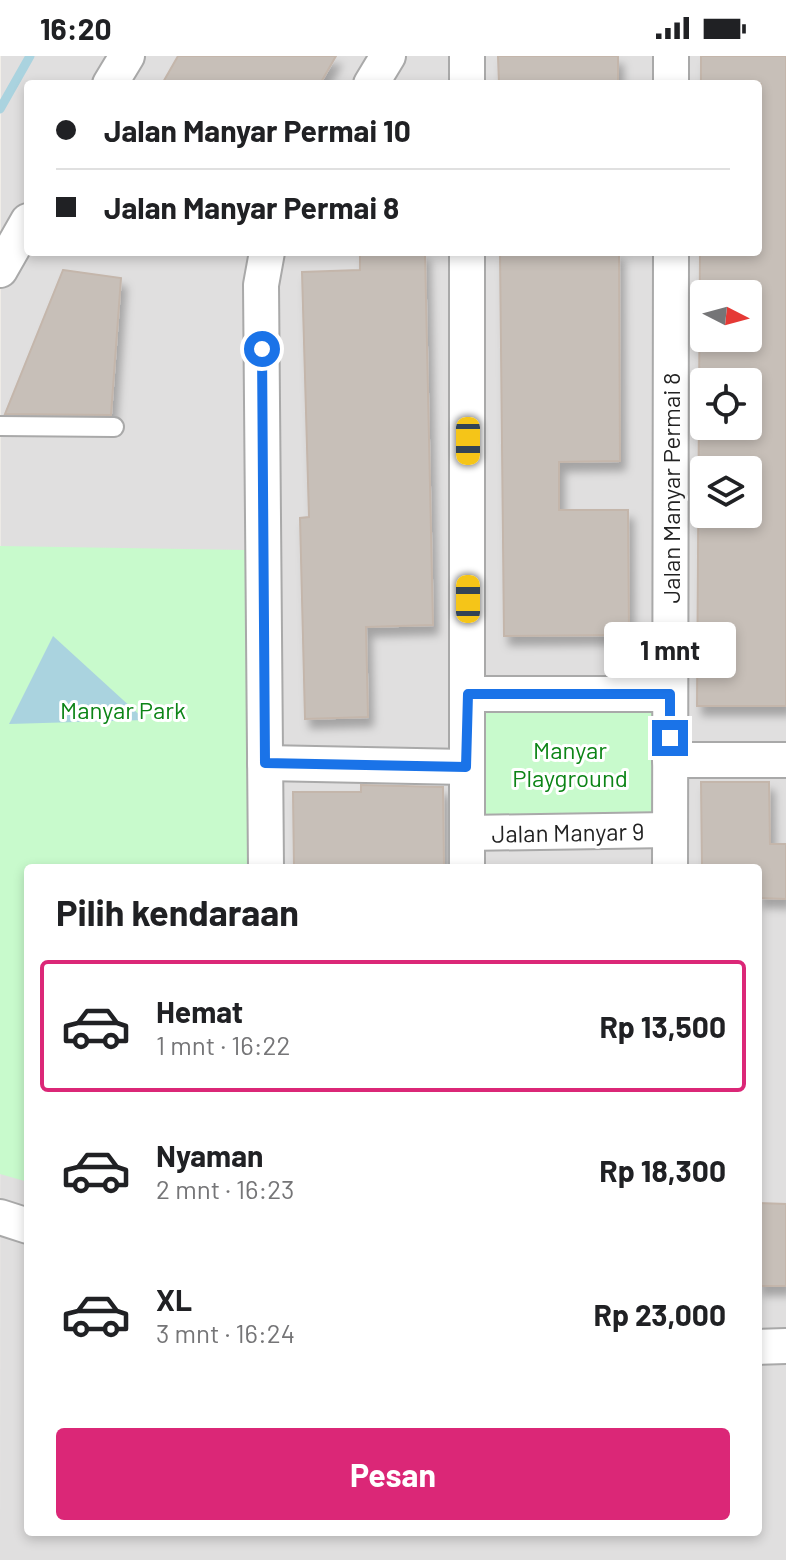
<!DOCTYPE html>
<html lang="id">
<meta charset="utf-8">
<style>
body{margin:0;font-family:Barlow,sans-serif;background:#f2f2f2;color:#202124;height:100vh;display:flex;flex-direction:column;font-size:30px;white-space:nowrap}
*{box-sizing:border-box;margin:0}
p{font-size:26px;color:#757577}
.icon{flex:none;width:44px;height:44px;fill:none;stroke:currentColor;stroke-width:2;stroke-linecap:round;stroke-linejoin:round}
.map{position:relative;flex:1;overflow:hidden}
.details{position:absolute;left:24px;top:808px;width:738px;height:672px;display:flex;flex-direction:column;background:#fff;border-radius:8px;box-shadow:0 4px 12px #0003}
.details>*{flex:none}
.banner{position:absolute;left:24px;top:24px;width:738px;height:176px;border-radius:8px;box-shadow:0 4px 12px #0003;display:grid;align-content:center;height:176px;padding:0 32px;background:#fff}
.needle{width:52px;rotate:96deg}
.buttons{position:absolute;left:690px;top:224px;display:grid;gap:16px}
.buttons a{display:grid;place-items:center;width:72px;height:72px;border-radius:8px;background:#fff;box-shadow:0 4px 12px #0003;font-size:40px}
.end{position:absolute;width:36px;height:36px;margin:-18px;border:10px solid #1a73e8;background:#fff;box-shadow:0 0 0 4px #fff}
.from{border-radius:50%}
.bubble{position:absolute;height:56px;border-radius:8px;background:#fff;box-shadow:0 4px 12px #0003;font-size:26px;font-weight:700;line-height:56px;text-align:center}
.car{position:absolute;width:24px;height:48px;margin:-24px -12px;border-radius:10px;box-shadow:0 0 6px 2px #0007;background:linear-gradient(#f5c518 24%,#345 0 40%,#f5c518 0 76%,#345 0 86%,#f5c518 0)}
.banner b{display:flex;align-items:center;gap:28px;height:76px;font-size:30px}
.banner b+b{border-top:2px solid #e0e0e0}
.banner i{width:20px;height:20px;background:#202124}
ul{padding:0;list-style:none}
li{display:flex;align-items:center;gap:24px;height:132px;margin:0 16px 12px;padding:0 16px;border:4px solid transparent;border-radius:8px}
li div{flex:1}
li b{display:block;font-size:30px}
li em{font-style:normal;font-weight:700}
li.active{border-color:#db2777}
li>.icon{width:72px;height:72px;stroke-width:1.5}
h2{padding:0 32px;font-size:36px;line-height:96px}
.cta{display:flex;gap:16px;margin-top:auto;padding:16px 32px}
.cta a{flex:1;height:92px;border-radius:8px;background:#db2777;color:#fff;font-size:32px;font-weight:700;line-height:92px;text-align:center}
.status{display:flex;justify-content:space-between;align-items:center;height:56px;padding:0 40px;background:#fff;direction:ltr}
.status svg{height:22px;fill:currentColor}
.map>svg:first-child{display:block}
</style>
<div class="status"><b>16:20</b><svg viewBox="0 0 49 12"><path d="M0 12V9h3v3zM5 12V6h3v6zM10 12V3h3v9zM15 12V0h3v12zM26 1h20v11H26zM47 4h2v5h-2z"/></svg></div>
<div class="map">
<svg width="786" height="1504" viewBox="0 0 786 1504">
<defs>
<filter id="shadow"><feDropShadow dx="5" dy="9" stdDeviation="4" flood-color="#0004"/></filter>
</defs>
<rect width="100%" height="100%" fill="#f2efe9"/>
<path fill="#e0dfdf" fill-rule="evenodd" d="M1 0H786V1504H0ZM28 28H758V196H28ZM704 238H748V282H704ZM704 326H748V370H704ZM704 414H748V458H704ZM28 812H758V1476H28Z"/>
<g fill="#c8facc">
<path d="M0 490 246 494 248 812H28V1126L0 1118Z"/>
<path d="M665 645 664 768 476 770V653Z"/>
</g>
<path fill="#aad3df" d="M53 580 145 664 9 668Z"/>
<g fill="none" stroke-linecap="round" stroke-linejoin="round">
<path stroke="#aad3df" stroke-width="9" d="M0 53 30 0"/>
</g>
<g fill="#c7bfb8" stroke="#c4b6ab" stroke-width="2" fill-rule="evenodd" filter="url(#shadow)">
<path d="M178 0H336L320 28H162Z"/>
<path d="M498 0H618V28H499Z"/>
<path d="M701 0H786V650H697L700 196H760L761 80V28H701ZM704 238H748V282H704ZM704 326H748V370H704ZM704 414H748V458H704Z"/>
<path d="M360 196H425L433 569 366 571 368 661 305 663 300 462 309 461 302 216 360 214Z"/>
<path d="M500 196H619L620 405 559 406V454H628L629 579 504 580Z"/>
<path d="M63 214 121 222 111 359 5 358Z"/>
<path d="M701 726H769L770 788H786V843L758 842V812H702Z"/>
<path d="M361 729 443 731 444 812H294L293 736H361Z"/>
<path d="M758 1147 786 1148V1230H758Z"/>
</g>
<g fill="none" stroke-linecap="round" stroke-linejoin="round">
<g stroke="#a9a9a9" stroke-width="22">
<path id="lane" d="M0 370 114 371"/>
</g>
<g stroke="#a9a9a9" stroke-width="38">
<g id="street">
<path d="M467 0V28"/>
<path d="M110 28 127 0"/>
<path d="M371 28 388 0"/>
<path d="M671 28V0"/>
<path d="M0 214 28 165"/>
<path d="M468 638H670"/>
<path d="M670 704H786"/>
<path d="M265 707 466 711"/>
<path d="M467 777 669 774"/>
<path d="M266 812 261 229 267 196"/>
<path d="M467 812V196"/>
<path d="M670 812 671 196"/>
<path d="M0 1161 28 1170"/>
<path d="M758 1291 786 1290"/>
</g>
</g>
<use href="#lane" stroke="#fff" stroke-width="18"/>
<use href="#street" stroke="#fff" stroke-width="34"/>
</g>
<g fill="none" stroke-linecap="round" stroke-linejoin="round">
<path stroke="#1a73e8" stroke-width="10" d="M262 293 265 707 466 711 468 638H670V682"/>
</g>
<g text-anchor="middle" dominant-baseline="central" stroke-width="6" stroke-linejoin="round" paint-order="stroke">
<g font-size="24" fill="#222" stroke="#fff">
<text transform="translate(670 432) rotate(-90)">Jalan Manyar Permai 8</text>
<text transform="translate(568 776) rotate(-1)">Jalan Manyar 9</text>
</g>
<g font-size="24" fill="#0c8416" stroke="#fff">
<text x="123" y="653">Manyar Park</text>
<text x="570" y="693">Manyar<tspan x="570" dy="28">Playground</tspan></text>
</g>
</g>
</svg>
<div class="buttons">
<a><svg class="needle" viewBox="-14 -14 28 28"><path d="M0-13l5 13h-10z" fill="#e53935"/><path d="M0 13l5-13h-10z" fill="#757577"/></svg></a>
<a><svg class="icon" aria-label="locate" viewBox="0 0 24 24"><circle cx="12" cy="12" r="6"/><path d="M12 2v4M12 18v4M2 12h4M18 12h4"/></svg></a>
<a><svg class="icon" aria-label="layers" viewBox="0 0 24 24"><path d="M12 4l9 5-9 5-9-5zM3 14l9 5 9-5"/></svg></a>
</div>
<i class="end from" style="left:262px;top:293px"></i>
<i class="end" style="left:670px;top:682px"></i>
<div class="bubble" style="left:604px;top:566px;width:132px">1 mnt</div>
<i class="car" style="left:468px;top:385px;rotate:180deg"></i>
<i class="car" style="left:468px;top:543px;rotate:0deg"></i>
<div class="banner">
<b><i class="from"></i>Jalan Manyar Permai 10</b>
<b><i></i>Jalan Manyar Permai 8</b>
</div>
<section class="details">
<h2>Pilih kendaraan</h2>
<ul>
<li class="active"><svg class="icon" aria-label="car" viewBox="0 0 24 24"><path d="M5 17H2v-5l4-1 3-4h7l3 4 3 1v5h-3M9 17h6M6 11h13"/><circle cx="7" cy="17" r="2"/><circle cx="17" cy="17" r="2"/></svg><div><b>Hemat</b><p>1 mnt · 16:22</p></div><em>Rp 13,500</em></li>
<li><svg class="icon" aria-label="car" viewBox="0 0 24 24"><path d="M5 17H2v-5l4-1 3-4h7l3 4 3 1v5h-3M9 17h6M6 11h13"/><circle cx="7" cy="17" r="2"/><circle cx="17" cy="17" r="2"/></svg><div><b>Nyaman</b><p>2 mnt · 16:23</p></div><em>Rp 18,300</em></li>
<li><svg class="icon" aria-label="car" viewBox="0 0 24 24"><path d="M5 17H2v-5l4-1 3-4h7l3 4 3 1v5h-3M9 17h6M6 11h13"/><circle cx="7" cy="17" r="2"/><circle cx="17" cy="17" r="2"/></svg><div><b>XL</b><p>3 mnt · 16:24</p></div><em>Rp 23,000</em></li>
</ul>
<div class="cta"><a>Pesan</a></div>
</section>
</div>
